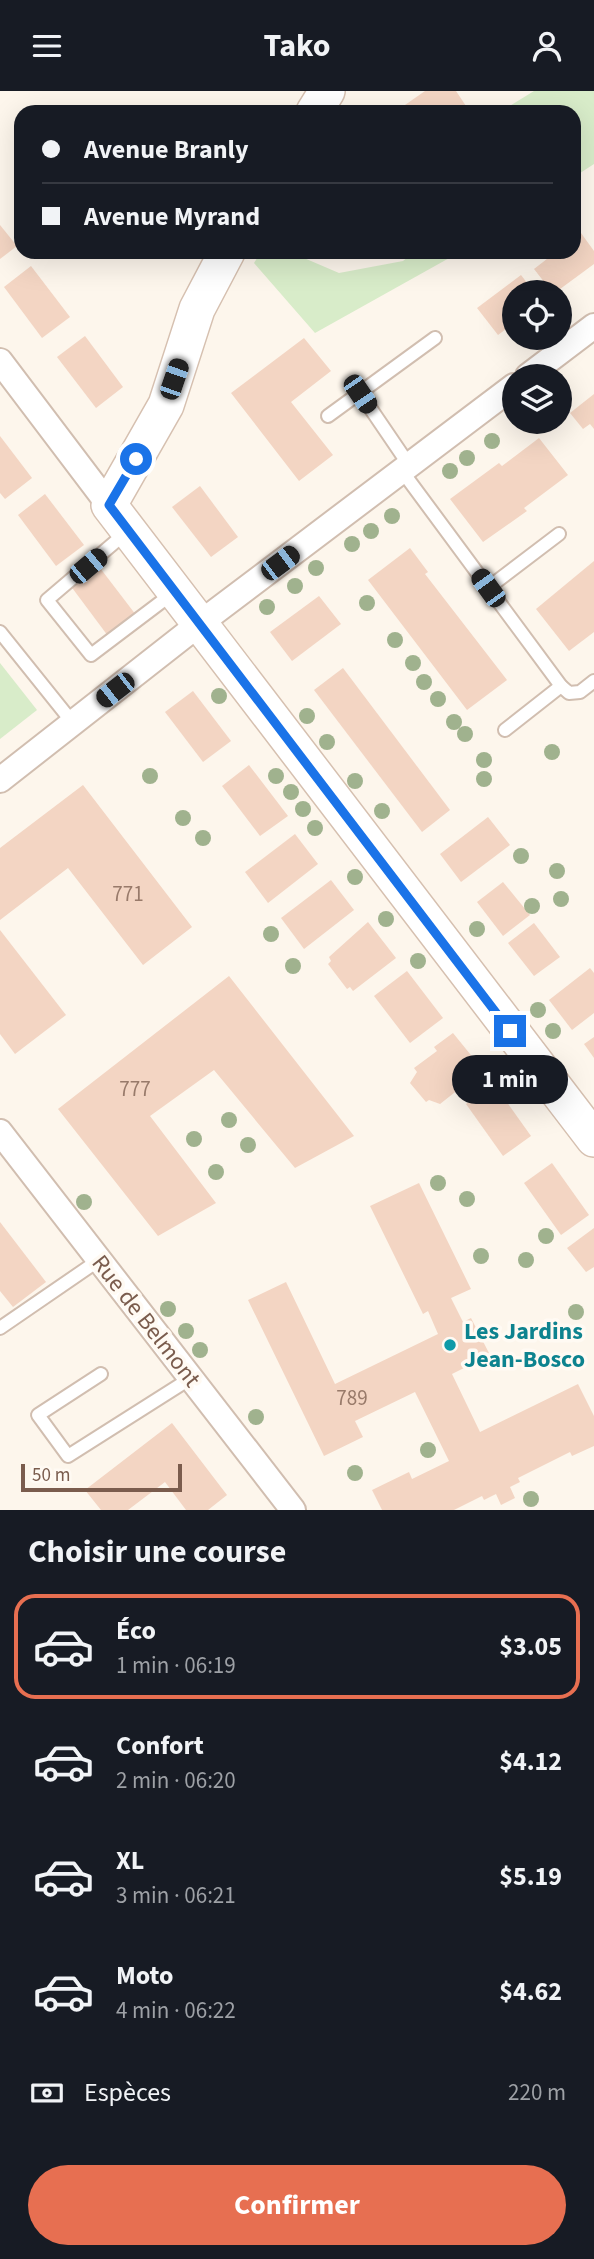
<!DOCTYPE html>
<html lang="fr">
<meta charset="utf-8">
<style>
body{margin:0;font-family:"Source Sans 3",sans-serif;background:#20242c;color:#f1f3f6;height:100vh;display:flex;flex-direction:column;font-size:26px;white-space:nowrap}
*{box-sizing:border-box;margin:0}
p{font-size:23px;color:#9ea1a6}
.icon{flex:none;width:38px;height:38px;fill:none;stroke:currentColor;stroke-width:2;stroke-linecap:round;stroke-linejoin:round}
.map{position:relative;height:1419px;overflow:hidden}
.drawer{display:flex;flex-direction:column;background:#171b24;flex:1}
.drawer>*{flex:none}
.top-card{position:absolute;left:14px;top:14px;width:567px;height:154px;border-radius:21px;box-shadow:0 7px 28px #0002;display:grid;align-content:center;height:154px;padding:0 28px;background:#171b24}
.controls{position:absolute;left:502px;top:189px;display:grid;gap:14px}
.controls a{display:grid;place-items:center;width:70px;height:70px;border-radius:50%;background:#171b24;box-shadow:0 7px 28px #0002;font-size:35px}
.scale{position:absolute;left:21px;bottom:18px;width:161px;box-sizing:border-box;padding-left:7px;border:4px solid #7a5c4d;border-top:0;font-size:19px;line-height:24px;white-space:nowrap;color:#7a5c4d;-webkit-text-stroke:5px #fffaf3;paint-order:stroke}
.end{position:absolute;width:32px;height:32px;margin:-16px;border:9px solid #1a73e8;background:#fff;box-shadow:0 0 0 4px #fff}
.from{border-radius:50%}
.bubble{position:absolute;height:49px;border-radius:24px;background:#171b24;box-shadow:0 7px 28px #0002;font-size:23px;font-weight:700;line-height:49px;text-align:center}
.car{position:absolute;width:21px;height:42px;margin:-21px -10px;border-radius:9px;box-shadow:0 0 5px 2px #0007;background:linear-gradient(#222 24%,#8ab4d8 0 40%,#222 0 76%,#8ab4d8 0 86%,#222 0)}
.top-card b{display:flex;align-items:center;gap:24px;height:66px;font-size:26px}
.top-card b+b{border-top:2px solid #363941}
.top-card i{width:18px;height:18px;background:#f1f3f6}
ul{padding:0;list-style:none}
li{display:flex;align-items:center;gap:21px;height:105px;margin:0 14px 10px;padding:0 14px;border:4px solid transparent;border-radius:21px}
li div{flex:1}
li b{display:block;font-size:26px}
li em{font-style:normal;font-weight:700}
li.on{border-color:#e76f51}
li>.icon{width:63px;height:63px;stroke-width:1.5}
h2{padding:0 28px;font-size:32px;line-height:84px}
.pay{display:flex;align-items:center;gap:18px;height:77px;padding:0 28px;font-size:26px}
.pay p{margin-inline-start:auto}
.primary-button{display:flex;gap:14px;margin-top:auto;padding:14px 28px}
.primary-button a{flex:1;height:80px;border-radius:42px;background:#e76f51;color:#fff;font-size:28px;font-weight:700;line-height:80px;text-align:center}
header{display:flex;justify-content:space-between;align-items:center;height:91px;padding:0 28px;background:#171b24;font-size:32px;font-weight:700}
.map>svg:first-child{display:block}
</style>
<header><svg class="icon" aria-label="menu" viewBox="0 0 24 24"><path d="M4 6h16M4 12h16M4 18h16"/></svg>Tako<svg class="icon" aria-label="person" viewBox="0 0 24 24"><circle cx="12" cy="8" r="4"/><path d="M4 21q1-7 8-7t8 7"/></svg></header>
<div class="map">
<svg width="594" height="1419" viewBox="0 0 594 1419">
<rect width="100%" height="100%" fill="#fdf6ec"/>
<g fill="#d8ecc9">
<path d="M534 0H594V73L574 86V21H500Z"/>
<path d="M261 161H290L339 182 403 170 414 161H460L315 242 254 172Z"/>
<path d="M0 572 37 619 0 648Z"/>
</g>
<g fill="#f3d5c3">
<path d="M425 0H456L470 21H395Z"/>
<path d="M0 134 17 155 0 168Z"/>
<path d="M581 142 594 160V173L556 201H552L534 178 556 161H574V147Z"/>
<path d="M31 175 70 226 42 247 4 196Z"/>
<path d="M521 184 534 201H514V232L498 244 477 217Z"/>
<path d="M85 245 123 296 96 317 57 266Z"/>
<path d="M304 247 331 280 291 311 333 364 299 390 231 302Z"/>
<path d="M594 303V338L590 333 583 338 570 322Z"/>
<path d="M0 345 32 387 5 408 0 402Z"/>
<path d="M539 347 568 384 524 417 527 420 483 451 450 408 499 372 502 375Z"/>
<path d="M200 395 238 446 211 466 172 416Z"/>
<path d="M45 403 84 454 56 475 18 424Z"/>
<path d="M410 457 428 481 425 483 507 589 467 619 368 489Z"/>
<path d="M594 470V541L569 560 536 518Z"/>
<path d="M97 473 136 524 108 545 70 494Z"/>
<path d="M319 505 341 533 292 570 270 541Z"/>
<path d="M343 577 450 719 422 741 314 599Z"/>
<path d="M193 600 231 650 203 671 165 621Z"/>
<path d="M249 674 288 725 260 745 222 695Z"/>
<path d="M83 694 192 836 143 874 68 777 0 829V757Z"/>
<path d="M488 726 510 754 461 791 440 763Z"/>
<path d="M295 743 318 773 268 812 245 781Z"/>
<path d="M331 789 354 819 304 858 281 827Z"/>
<path d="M503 791 530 824 503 845 477 811Z"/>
<path d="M368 831 396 867 353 900 350 896 347 898 328 873 331 870 329 866Z"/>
<path d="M534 832 560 866 534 885 508 852Z"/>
<path d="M0 839 66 924 15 963 0 943Z"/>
<path d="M590 877 594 882V922L572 939 549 909Z"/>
<path d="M407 880 443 927 410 952 374 905Z"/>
<path d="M229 885 354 1045 295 1077 214 979 150 1025 216 1112 158 1145 58 1018Z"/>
<path d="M453 942 483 979 440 1013 429 1009 426 1011 410 992 417 981 414 977 437 960 434 956Z"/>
<path d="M594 946V967L584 953Z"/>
<path d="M494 993 531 1045 503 1065 466 1013Z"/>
<path d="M552 1072 589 1124 561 1144 524 1092Z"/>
<path d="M419 1092 471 1198 451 1207 463 1231 471 1227 490 1264 452 1283 480 1341 578 1293 594 1325V1355L572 1365 570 1361 518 1387 520 1391 510 1396 515 1407 501 1414 496 1403 484 1409 482 1405 454 1419H382L372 1399 409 1381 412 1388 449 1370 415 1301 355 1330 363 1346 324 1365 248 1209 286 1191 335 1293 438 1243 428 1220 423 1223 370 1115Z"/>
<path d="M0 1131 46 1191 13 1216 0 1200Z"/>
<path d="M594 1137V1176L586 1181 567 1157Z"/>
<path d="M172 1332 227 1404 208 1419H186L165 1391 128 1419H101L85 1399Z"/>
</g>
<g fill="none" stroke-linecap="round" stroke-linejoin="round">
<g stroke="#d1beb0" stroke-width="16">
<g id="lane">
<path d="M360 302 409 374"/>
<path d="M328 325 435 247"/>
<path d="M402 380 561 595 569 602 580 601 594 590"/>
<path d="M128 440 47 509 91 564 173 502"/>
<path d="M488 497 559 443"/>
<path d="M0 541 73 632"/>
<path d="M505 639 561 595"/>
<path d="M0 1237 99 1169"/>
<path d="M101 1283 38 1324 68 1365 191 1287"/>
</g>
</g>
<g stroke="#d1beb0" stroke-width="28">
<g id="street">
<path d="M0 270 109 414"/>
<path d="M528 285 594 235"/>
<path d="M0 689 199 533 514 295"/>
<path d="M0 1041 293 1419"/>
</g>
</g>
<g stroke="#d6c0b0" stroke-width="38">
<g id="secondary">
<path d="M314 21 327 0"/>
<path d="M227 161 197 218 166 314 109 414 594 1048"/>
</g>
</g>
<use href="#lane" stroke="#fff" stroke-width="12"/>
<use href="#street" stroke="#fff" stroke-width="24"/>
<use href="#secondary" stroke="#fff" stroke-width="35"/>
</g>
<g fill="#a0b28e">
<circle cx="492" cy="350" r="8"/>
<circle cx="467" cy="367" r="8"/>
<circle cx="450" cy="380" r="8"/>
<circle cx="392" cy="425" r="8"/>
<circle cx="371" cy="440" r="8"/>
<circle cx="352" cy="453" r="8"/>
<circle cx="316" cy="477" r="8"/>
<circle cx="295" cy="495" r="8"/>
<circle cx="367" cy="512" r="8"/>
<circle cx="267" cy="516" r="8"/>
<circle cx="395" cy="549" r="8"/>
<circle cx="413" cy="572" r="8"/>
<circle cx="424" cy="591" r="8"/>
<circle cx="219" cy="605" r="8"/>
<circle cx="438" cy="608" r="8"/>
<circle cx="307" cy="625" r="8"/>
<circle cx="454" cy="631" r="8"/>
<circle cx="465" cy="643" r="8"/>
<circle cx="327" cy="651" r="8"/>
<circle cx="552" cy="661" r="8"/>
<circle cx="484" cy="669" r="8"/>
<circle cx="150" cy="685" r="8"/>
<circle cx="276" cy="685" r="8"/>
<circle cx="484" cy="688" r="8"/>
<circle cx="355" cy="690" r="8"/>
<circle cx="291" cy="701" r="8"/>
<circle cx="303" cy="718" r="8"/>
<circle cx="382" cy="720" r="8"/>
<circle cx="183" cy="727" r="8"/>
<circle cx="315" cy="737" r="8"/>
<circle cx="203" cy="747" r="8"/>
<circle cx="521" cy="765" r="8"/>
<circle cx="557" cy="780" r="8"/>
<circle cx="355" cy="786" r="8"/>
<circle cx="561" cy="808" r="8"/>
<circle cx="532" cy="815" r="8"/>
<circle cx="386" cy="828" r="8"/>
<circle cx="477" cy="838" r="8"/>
<circle cx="271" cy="843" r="8"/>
<circle cx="418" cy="870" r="8"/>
<circle cx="293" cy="875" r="8"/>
<circle cx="538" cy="919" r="8"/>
<circle cx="553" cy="940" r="8"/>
<circle cx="229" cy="1029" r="8"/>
<circle cx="194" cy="1048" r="8"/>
<circle cx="248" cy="1054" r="8"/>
<circle cx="216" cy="1081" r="8"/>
<circle cx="438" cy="1092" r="8"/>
<circle cx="467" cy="1108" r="8"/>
<circle cx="84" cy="1111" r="8"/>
<circle cx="546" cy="1145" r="8"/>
<circle cx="481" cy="1165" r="8"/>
<circle cx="526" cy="1169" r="8"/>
<circle cx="168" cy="1218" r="8"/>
<circle cx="576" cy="1221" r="8"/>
<circle cx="186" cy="1240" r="8"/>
<circle cx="200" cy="1259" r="8"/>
<circle cx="256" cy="1326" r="8"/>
<circle cx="428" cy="1359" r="8"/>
<circle cx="355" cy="1382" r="8"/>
<circle cx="531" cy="1408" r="8"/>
</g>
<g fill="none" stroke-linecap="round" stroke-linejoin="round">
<path stroke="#1a73e8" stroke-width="9" d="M136 368 109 414 510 940"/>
</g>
<circle fill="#0f9aa8" stroke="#fffaf3" stroke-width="2.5" cx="450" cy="1254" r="7"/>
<g text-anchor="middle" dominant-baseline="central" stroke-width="7" stroke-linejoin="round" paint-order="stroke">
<g font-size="21" fill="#987a6a">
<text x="128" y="803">771</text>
<text x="135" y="998">777</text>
<text x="352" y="1307">789</text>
</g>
<g font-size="24" fill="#7a5c4d" stroke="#fffaf3">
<text transform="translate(146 1230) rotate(52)">Rue de Belmont</text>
</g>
<g font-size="24" font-weight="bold" fill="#0d838f" stroke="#fffaf3" text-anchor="start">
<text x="464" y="1240">Les Jardins<tspan x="464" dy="28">Jean-Bosco</tspan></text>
</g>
</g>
</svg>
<div class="controls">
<a><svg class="icon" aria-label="locate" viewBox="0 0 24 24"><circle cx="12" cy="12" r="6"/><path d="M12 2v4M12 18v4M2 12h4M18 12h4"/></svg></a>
<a><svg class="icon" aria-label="layers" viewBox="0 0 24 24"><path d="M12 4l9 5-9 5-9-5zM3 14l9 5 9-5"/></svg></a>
</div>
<div class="scale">50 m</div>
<i class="end from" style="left:136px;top:368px"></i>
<i class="end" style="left:510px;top:940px"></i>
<div class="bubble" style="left:452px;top:964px;width:116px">1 min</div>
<i class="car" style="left:174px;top:288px;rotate:19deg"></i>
<i class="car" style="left:360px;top:303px;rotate:146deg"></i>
<i class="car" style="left:280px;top:472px;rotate:53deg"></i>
<i class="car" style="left:88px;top:475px;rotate:50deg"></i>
<i class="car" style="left:488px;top:497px;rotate:324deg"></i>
<i class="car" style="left:115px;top:599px;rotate:232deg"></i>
<div class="top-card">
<b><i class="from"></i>Avenue Branly</b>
<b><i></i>Avenue Myrand</b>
</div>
</div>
<section class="drawer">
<h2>Choisir une course</h2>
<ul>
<li class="on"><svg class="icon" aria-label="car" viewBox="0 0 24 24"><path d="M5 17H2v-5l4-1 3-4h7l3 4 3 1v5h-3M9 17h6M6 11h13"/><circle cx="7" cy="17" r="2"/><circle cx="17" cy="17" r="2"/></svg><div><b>Éco</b><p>1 min · 06:19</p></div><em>$3.05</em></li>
<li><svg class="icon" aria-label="car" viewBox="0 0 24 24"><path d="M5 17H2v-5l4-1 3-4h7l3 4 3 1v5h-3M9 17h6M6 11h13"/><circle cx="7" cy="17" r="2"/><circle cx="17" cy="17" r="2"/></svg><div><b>Confort</b><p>2 min · 06:20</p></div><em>$4.12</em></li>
<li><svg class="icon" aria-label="car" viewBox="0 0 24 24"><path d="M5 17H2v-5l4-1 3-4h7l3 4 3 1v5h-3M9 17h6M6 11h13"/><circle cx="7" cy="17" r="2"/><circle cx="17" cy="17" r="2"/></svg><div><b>XL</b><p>3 min · 06:21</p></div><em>$5.19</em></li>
<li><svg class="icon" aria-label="car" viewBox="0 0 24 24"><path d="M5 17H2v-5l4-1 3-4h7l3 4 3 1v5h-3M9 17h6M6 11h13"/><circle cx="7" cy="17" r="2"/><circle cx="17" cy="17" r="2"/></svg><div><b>Moto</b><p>4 min · 06:22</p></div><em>$4.62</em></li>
</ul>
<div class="pay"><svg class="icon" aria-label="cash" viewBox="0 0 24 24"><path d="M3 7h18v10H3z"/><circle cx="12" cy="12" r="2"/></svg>Espèces<p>220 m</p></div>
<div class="primary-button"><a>Confirmer</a></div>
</section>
